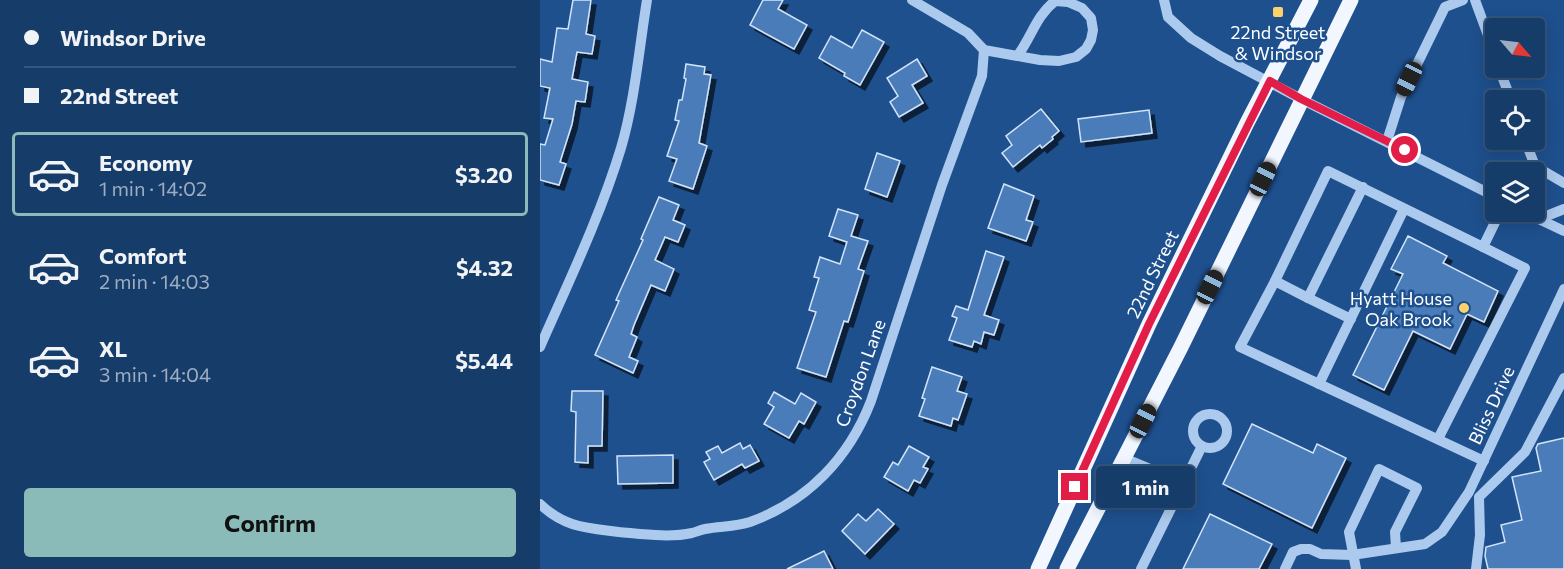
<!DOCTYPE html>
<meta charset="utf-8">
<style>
body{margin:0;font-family:Commissioner,sans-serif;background:#1f4370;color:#f1f3f6;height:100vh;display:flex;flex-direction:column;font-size:22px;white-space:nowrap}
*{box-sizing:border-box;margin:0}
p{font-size:20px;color:#9eadc1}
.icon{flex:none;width:33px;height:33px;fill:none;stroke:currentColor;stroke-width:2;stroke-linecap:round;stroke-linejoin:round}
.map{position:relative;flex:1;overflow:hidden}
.panel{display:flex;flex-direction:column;background:#163c6a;width:540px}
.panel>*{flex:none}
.guide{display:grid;align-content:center;height:132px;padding:0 24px;background:#163c6a}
.needle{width:39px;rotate:118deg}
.fabs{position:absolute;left:945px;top:18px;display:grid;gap:12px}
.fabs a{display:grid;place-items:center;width:60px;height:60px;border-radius:6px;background:#163c6a;box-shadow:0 3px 15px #0003,0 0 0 2px #35567e;font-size:30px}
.end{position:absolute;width:27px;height:27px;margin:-14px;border:8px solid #e11d48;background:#fff;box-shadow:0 0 0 3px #fff}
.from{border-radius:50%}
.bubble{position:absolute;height:42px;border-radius:6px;background:#163c6a;box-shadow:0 3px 15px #0003,0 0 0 2px #35567e;font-size:20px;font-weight:700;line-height:42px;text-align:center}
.car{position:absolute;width:18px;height:36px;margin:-18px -9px;border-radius:8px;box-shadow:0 0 4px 2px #0007;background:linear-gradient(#222 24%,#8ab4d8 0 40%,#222 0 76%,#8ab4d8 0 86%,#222 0)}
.guide b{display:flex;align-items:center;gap:21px;height:57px;font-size:22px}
.guide b+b{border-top:2px solid #35567e}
.guide i{width:15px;height:15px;background:#f1f3f6}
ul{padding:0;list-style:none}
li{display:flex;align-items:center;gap:18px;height:84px;margin:0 12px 9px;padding:0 12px;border:3px solid transparent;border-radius:6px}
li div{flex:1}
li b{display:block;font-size:22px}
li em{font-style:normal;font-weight:700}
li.current{border-color:#8bbbb9}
li>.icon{width:54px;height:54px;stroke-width:1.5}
.action{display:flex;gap:12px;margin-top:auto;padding:12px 24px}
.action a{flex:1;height:69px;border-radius:6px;background:#8bbbb9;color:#111;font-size:24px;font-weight:700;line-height:69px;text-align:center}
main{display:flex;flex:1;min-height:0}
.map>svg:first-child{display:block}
</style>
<main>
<section class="panel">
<div class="guide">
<b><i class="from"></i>Windsor Drive</b>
<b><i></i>22nd Street</b>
</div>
<ul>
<li class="current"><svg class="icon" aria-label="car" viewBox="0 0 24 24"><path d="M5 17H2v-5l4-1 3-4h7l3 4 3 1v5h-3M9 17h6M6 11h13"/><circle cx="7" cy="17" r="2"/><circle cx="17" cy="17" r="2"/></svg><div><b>Economy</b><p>1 min · 14:02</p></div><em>$3.20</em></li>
<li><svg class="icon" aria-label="car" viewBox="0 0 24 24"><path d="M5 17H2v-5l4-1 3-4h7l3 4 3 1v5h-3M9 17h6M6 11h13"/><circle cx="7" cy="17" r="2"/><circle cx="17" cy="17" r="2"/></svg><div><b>Comfort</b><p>2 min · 14:03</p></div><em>$4.32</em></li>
<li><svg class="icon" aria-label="car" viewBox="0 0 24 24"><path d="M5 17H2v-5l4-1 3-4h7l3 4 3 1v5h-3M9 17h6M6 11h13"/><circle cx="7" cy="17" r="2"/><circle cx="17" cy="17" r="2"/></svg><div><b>XL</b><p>3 min · 14:04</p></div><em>$5.44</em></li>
</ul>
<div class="action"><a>Confirm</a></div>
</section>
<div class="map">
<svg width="1024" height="569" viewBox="0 0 1024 569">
<defs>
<filter id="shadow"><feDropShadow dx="5" dy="5" stdDeviation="0" flood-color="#0009"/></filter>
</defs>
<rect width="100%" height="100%" fill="#1e508e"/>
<g fill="#4a7cb8" stroke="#d2e4f9" stroke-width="1.5" filter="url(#shadow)">
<path d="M33 0H51L46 34 55 36 52 54 37 52 32 79 48 82 45 102 36 101 32 124 20 162 26 164 19 185 0 180V144L5 145 13 119 4 118 10 88 0 86V59L12 62 17 28 28 29Z"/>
<path d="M223 0H243L238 9 267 25 254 49 210 25Z"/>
<path d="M322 30 344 42 320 85 304 76 305 73 279 58 291 36 312 48Z"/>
<path d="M377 59 387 76 372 85 383 103 359 117 350 102 358 96 347 78Z"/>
<path d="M146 64 165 67 164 74 171 75 159 143 167 146 153 189 129 181 137 159 127 156 139 121 135 120 139 100H142L146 79 144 78Z"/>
<path d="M501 109 519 131 512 137 513 139 502 148 500 145 473 167 462 153 472 145 466 136Z"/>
<path d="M609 110 612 133 541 142 538 119Z"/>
<path d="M337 153 360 161 347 197 325 189Z"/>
<path d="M464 184 494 196 486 220 493 222 486 241 448 228Z"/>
<path d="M119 197 139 205 133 220 145 225 138 242 125 237 115 260 134 269 125 291 111 285 94 325 91 334 97 337 89 357 98 361 93 373 55 355 79 301 76 300 103 240 101 239Z"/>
<path d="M298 209 318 215 311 236 328 241 318 269 324 271 308 322 304 321 286 377 257 368 276 312 269 310 279 278 274 277 280 257 300 264 307 242 289 236Z"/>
<path d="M868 236 907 256 903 263 958 291 944 322 927 314 910 349 873 331 844 390 813 375 863 274 851 269Z"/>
<path d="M446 251 464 257 444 315 459 320 454 335 444 332 441 344 434 341 432 347 409 340 417 318 412 316 416 306 428 310Z"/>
<path d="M392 367 422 377 417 391 427 394 418 420 413 418 411 426 379 416 385 399 382 398Z"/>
<path d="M32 391H63L62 446H48V463L35 462 36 412 31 411Z"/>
<path d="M234 392 255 404 261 393 276 402 264 424 259 421 249 438 224 424 234 407 228 403Z"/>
<path d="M712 424 773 453 777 444 806 458 772 528 683 484Z"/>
<path d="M1024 438V569H948L945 556 946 547 965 542 961 525 982 520 972 477 1001 471 996 448 998 444Z"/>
<path d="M200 443 203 449 210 445 219 461 205 468 202 464 174 480 164 462 170 459 166 452 178 446 182 453Z"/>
<path d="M369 446 389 457 383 467 388 469 380 483 374 480 368 491 344 477 353 462 358 465Z"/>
<path d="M133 455V483L78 484 77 456Z"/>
<path d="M338 509 354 524 325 554 302 531 318 514 326 521Z"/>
<path d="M670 514 732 544 719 569H643Z"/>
<path d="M284 551 293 569H247Z"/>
</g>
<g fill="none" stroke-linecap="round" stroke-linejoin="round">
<g stroke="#accaed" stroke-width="10">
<path d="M372 0 428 33 444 50 500 60 519 61 536 57 546 49 551 40 553 30 551 18 542 8 528 2 515 1C496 16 492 36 478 55"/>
<path d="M624 0 628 17 651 38 680 56 761 99 956 197"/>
<path d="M935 0 956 57"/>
<path d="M959 68 971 100"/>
<path d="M985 140 995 166 1024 183"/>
<path d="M847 141 861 97 905 7 923 0"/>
<path d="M823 187 768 298 735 281 700 347 944 461"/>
<path d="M984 212 1024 231"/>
<path d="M999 219 1024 209"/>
<path d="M735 281 788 171 943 247 960 212"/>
<path d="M768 298 811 319"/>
<path d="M0 347C29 281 60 217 81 148 95 100 99 49 107 0"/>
<path d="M779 384 864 209"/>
<circle cx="670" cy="431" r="17"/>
<path d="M898 439 985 268 943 247"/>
<path d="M584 458 644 483"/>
<path d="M0 504C25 528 48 528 79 532 102 534 129 538 152 533 156 532 160 530 165 529 180 526 195 527 210 522 268 501 309 458 331 401L402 185 442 76 444 50"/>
<path d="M601 569 662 446"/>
<path d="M745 569 753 552 761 549H770L781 554 812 555 885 544 902 532 929 492 1024 289"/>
<path d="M816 569 809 532 839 469 877 488 855 532 856 548"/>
<path d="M936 569 940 535 939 497 985 452 1024 378"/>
</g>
<g stroke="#f2f7ff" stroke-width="15">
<path d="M498 569 609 324 707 123 771 0"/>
<path d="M527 569 641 347 811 0"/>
</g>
</g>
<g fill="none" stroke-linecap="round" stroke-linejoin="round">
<path stroke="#e11d48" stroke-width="8" d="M535 487 609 324 730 81 761 99 865 150"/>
</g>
<g fill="#fcd16b" stroke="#1e508e" stroke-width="2">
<rect x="732" y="6" width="12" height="12" rx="3"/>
<circle cx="924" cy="308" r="6"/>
</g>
<g text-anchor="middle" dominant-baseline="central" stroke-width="5" stroke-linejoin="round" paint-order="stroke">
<g font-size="18" fill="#fff" stroke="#1e508e">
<text x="738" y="32">22nd Street<tspan x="738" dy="21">&amp; Windsor</tspan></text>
<text x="912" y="298" text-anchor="end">Hyatt House<tspan x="912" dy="21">Oak Brook</tspan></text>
</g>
<g font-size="18" fill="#fff" stroke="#1e508e">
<text transform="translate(612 274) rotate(-64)">22nd Street</text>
<text transform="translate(320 373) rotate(-70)">Croydon Lane</text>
<text transform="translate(951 405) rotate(-65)">Bliss Drive</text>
</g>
</g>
</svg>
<div class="fabs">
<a><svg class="needle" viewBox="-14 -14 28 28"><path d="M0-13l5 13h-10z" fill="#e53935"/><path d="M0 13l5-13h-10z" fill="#9eadc1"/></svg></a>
<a><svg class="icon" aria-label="locate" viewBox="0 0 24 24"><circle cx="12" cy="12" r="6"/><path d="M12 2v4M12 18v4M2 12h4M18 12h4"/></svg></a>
<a><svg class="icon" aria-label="layers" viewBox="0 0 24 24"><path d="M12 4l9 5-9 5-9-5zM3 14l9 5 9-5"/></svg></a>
</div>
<i class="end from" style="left:865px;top:150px"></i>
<i class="end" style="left:535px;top:487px"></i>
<div class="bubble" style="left:556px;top:466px;width:99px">1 min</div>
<i class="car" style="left:869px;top:79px;rotate:206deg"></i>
<i class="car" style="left:723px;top:179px;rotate:26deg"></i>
<i class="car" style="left:670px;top:287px;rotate:26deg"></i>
<i class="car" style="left:603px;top:421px;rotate:27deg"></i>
</div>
</main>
